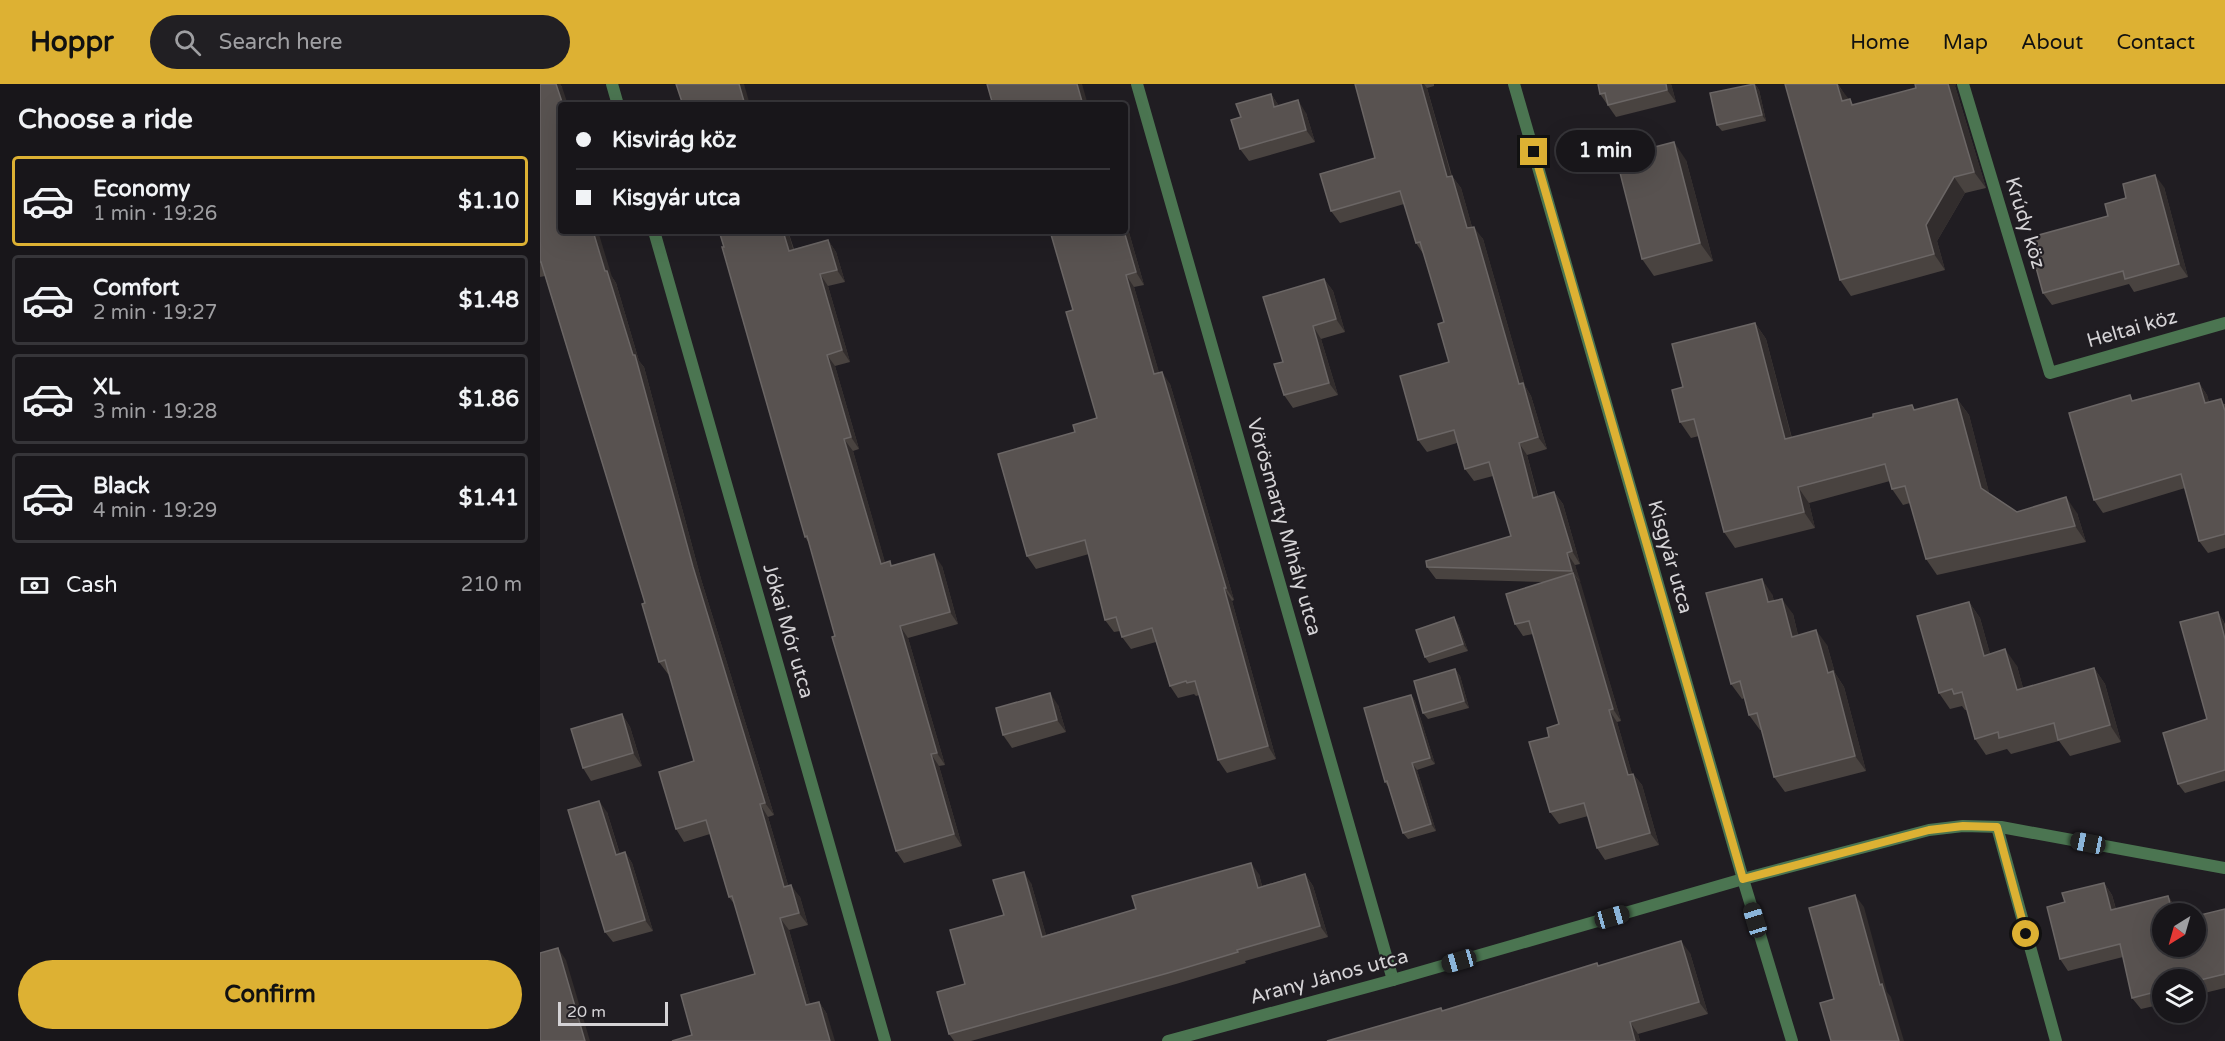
<!DOCTYPE html>
<meta charset="utf-8">
<style>
body{margin:0;font-family:"Varela Round",sans-serif;background:#211f23;color:#f1f3f6;height:100vh;display:flex;flex-direction:column;font-size:22px;white-space:nowrap}
*{box-sizing:border-box;margin:0}
p{font-size:20px;color:#9f9fa2}
.icon{flex:none;width:33px;height:33px;fill:none;stroke:currentColor;stroke-width:2;stroke-linecap:round;stroke-linejoin:round}
.map{position:relative;flex:1;overflow:hidden}
.details{display:flex;flex-direction:column;background:#18161a;width:540px}
.details>*{flex:none}
.hud{position:absolute;left:18px;top:18px;width:570px;height:132px;border-radius:6px;box-shadow:0 6px 24px #0002,0 0 0 2px #363539;display:grid;align-content:center;height:132px;padding:0 18px;background:#18161a}
.needle{width:39px;rotate:217deg}
.controls{position:absolute;left:1612px;top:819px;display:grid;gap:12px}
.controls a{display:grid;place-items:center;width:54px;height:54px;border-radius:50%;background:#18161a;box-shadow:0 6px 24px #0002,0 0 0 2px #363539;font-size:30px}
.scale{position:absolute;left:18px;bottom:15px;width:110px;box-sizing:border-box;padding-left:6px;border:3px solid #d5d3d6;border-top:0;font-size:16px;line-height:21px;white-space:nowrap;color:#d5d3d6;-webkit-text-stroke:4px #201d22;paint-order:stroke}
.end{position:absolute;width:27px;height:27px;margin:-14px;border:8px solid #ddb133;background:#111;box-shadow:0 0 0 3px #111}
.from{border-radius:50%}
.bubble{position:absolute;height:42px;border-radius:21px;background:#18161a;box-shadow:0 6px 24px #0002,0 0 0 2px #363539;font-size:20px;font-weight:700;line-height:42px;text-align:center}
.car{position:absolute;width:18px;height:36px;margin:-18px -9px;border-radius:8px;box-shadow:0 0 4px 2px #0007;background:linear-gradient(#222 24%,#8ab4d8 0 40%,#222 0 76%,#8ab4d8 0 86%,#222 0)}
.hud b{display:flex;align-items:center;gap:21px;height:57px;font-size:22px}
.hud b+b{border-top:2px solid #363539}
.hud i{width:15px;height:15px;background:#f1f3f6}
ul{padding:0;list-style:none}
li{display:flex;align-items:center;gap:18px;height:90px;margin:0 12px 9px;padding:0 6px;border:3px solid #363539;border-radius:6px}
li div{flex:1}
li b{display:block;font-size:22px}
li em{font-style:normal;font-weight:700}
li.active{border-color:#ddb133}
li>.icon{width:54px;height:54px;stroke-width:1.5}
h2{padding:0 18px;font-size:27px;line-height:72px}
.pay{display:flex;align-items:center;gap:15px;height:66px;padding:0 18px;font-size:22px}
.pay p{margin-inline-start:auto}
.action{display:flex;gap:12px;margin-top:auto;padding:12px 18px}
.action a{flex:1;height:69px;border-radius:36px;background:#ddb133;color:#111;font-size:24px;font-weight:700;line-height:69px;text-align:center}
header{display:flex;align-items:center;gap:36px;box-sizing:border-box;height:84px;padding:0 30px;background:#ddb133;color:#111}
header strong{font-size:28px}
nav{display:flex;gap:33px;margin-inline-start:auto;font-size:21px}
.search{width:420px;height:54px;background:#211f23;display:flex;align-items:center;gap:15px;box-sizing:border-box;padding:0 21px;border-radius:33px;color:#9f9fa2;font-size:22px}
main{display:flex;flex:1;min-height:0}
.map>svg:first-child{display:block}
</style>
<header>
<strong>Hoppr</strong>
<div class="search"><svg class="icon" aria-label="search" viewBox="0 0 24 24"><circle cx="10" cy="10" r="6"/><path d="M15 15l6 6"/></svg>Search here</div>
<nav><a>Home</a><a>Map</a><a>About</a><a>Contact</a></nav>
</header>
<main>
<section class="details">
<h2>Choose a ride</h2>
<ul>
<li class="active"><svg class="icon" aria-label="car" viewBox="0 0 24 24"><path d="M5 17H2v-5l4-1 3-4h7l3 4 3 1v5h-3M9 17h6M6 11h13"/><circle cx="7" cy="17" r="2"/><circle cx="17" cy="17" r="2"/></svg><div><b>Economy</b><p>1 min · 19:26</p></div><em>$1.10</em></li>
<li><svg class="icon" aria-label="car" viewBox="0 0 24 24"><path d="M5 17H2v-5l4-1 3-4h7l3 4 3 1v5h-3M9 17h6M6 11h13"/><circle cx="7" cy="17" r="2"/><circle cx="17" cy="17" r="2"/></svg><div><b>Comfort</b><p>2 min · 19:27</p></div><em>$1.48</em></li>
<li><svg class="icon" aria-label="car" viewBox="0 0 24 24"><path d="M5 17H2v-5l4-1 3-4h7l3 4 3 1v5h-3M9 17h6M6 11h13"/><circle cx="7" cy="17" r="2"/><circle cx="17" cy="17" r="2"/></svg><div><b>XL</b><p>3 min · 19:28</p></div><em>$1.86</em></li>
<li><svg class="icon" aria-label="car" viewBox="0 0 24 24"><path d="M5 17H2v-5l4-1 3-4h7l3 4 3 1v5h-3M9 17h6M6 11h13"/><circle cx="7" cy="17" r="2"/><circle cx="17" cy="17" r="2"/></svg><div><b>Black</b><p>4 min · 19:29</p></div><em>$1.41</em></li>
</ul>
<div class="pay"><svg class="icon" aria-label="cash" viewBox="0 0 24 24"><path d="M3 7h18v10H3z"/><circle cx="12" cy="12" r="2"/></svg>Cash<p>210 m</p></div>
<div class="action"><a>Confirm</a></div>
</section>
<div class="map">
<svg width="1685" height="957" viewBox="0 0 1685 957">
<rect width="100%" height="100%" fill="#201d22"/>
<g fill="none" stroke-linecap="round" stroke-linejoin="round">
<g stroke="#4b7551" stroke-width="12">
<path d="M72 0 78 21"/>
<path d="M597 0 853 896"/>
<path d="M974 0 1203 795 1252 957"/>
<path d="M1423 0 1510 289 1685 239"/>
<path d="M114 147 345 957"/>
<path d="M1457 743 1516 957"/>
<path d="M628 957 853 896 1203 795 1389 746 1423 742 1461 743 1685 784"/>
</g>
</g>
<g fill="#494340">
<path d="M0 0H20L22 3 21 147 72 193 76 199 99 277 104 283 161 495 234 731 228 733 248 801 260 813 268 841 249 846 270 920 279 918 287 930 152 951 215 890 195 821 189 813 170 750 144 758 136 745 154 677 129 590H128L119 578 105 519 5 192 0 193Z"/>
<path d="M815 0H894V2L887 4 912 92 921 104 932 143 943 155 985 302 991 312 1007 365 987 371 998 412 1014 408 1023 420 1040 480 1035 481 1040 499 1081 637 1077 638 1092 690H1093L1102 701 1119 761 1065 776 1057 764 1048 732 1019 740 1010 728 1009 653 1019 640 993 550 983 552 975 540 1003 498 896 495 887 483 971 452 953 392 934 397 925 385 917 359 887 368 878 356 909 278 904 238 884 171 876 159 864 120 800 139 791 127 835 74Z"/>
<path d="M1058 0H1131L1136 18 1076 33 1060 10Z"/>
<path d="M1215 0 1219 6 1226 37 1182 47 1177 41Z"/>
<path d="M1245 0H1298L1308 16 1314 21 1376 4 1375 0H1416L1415 2 1446 104 1425 109 1397 157 1405 186 1311 212 1300 196Z"/>
<path d="M731 10 739 22 766 29 775 58 709 77 700 65 701 33Z"/>
<path d="M1146 76 1173 177 1114 192 1102 175Z"/>
<path d="M1624 103 1648 193 1594 208 1589 200 1512 221 1503 209 1568 132Z"/>
<path d="M588 145 604 201 594 203 619 289 630 300 694 516 692 517 736 675 687 689 678 676 659 611 656 612 654 610 638 614 630 602 616 558 591 565 582 553 580 547 574 548 565 536 549 470 496 485 487 472 535 348 557 334 533 226Z"/>
<path d="M179 147H248L254 165 288 156 296 168 305 198 288 202 310 278 295 282 319 365 313 367 345 479 353 481 402 482 418 540 368 554 405 681 399 682 422 762 364 779 356 767 269 459 265 453Z"/>
<path d="M784 195 793 207 805 248 781 255 798 311 753 324 744 311Z"/>
<path d="M1215 239 1226 255 1252 354 1376 326 1417 315 1429 331 1449 409 1477 428 1537 429 1546 458 1397 491 1386 475 1370 419 1363 421 1352 405 1350 397 1269 419 1275 444 1195 464 1184 448 1159 352 1151 354 1140 338 1143 303Z"/>
<path d="M1659 299 1667 311 1669 318 1685 320V464L1668 469 1659 457 1645 404 1563 429 1554 416 1594 316Z"/>
<path d="M1232 510 1234 517 1253 530 1258 551 1287 561 1295 589 1304 603 1326 687 1245 708 1234 693 1222 646H1220L1209 631 1205 614 1202 615 1191 600Z"/>
<path d="M1429 518 1440 534 1450 570 1477 582 1483 604 1554 584 1565 600 1581 658 1530 672 1519 657 1471 670 1467 665 1446 671 1435 655 1427 626H1425L1422 622 1410 625 1399 609Z"/>
<path d="M1678 528 1684 538 1685 540V697L1645 709 1638 700 1667 635Z"/>
<path d="M918 540 928 567 889 579 885 573Z"/>
<path d="M915 585 920 592 929 624 888 635 883 629Z"/>
<path d="M871 611 875 617 895 680 877 686 896 747 868 755 863 749 849 704 845 698Z"/>
<path d="M518 621 526 648 472 664 463 651Z"/>
<path d="M82 630 90 643 102 682 51 697 43 684Z"/>
<path d="M67 728 80 770 85 768 92 779 113 847 73 858 65 848Z"/>
<path d="M719 790 722 802 765 790 773 802 788 853 705 877 706 879 636 900 431 957H414L409 950 425 900 464 831 491 799 506 851Z"/>
<path d="M1564 799 1572 811 1576 825 1628 812 1636 824 1638 830H1623V862L1685 825V904L1656 911V896H1623V920L1601 925 1592 914 1583 873 1528 887 1520 875 1525 818Z"/>
<path d="M1150 869 1168 930 1098 950 1100 957H787L901 924 903 927 1059 882Z"/>
</g>
<g fill="#322d2d">
<path d="M16 0H20L22 3 28 21H23Z"/>
<path d="M199 0H204L210 21H205Z"/>
<path d="M537 0H542L548 21H543Z"/>
<path d="M881 0H884L887 4 915 106 907 93Z"/>
<path d="M1126 0H1131L1136 18 1127 6Z"/>
<path d="M1215 0 1219 6 1226 37 1222 31Z"/>
<path d="M1297 0 1308 14 1313 33 1302 17Z"/>
<path d="M1408 0H1416L1415 2 1446 104 1434 88Z"/>
<path d="M731 10 739 22 734 23Z"/>
<path d="M758 16 766 29 775 58 766 46Z"/>
<path d="M1134 58 1146 76 1173 177 1160 159Z"/>
<path d="M1615 91 1624 103 1648 193 1639 180Z"/>
<path d="M912 92 921 104 936 157 927 144Z"/>
<path d="M1414 93 1425 109 1397 157 1405 186 1394 170 1386 141Z"/>
<path d="M585 140 588 145 604 201 596 188 584 147H585Z"/>
<path d="M934 143 943 155 985 302 991 312 1007 365 998 353 979 300Z"/>
<path d="M53 147H58L72 193 76 199 99 277 104 283 161 495 234 731 225 719 153 483Z"/>
<path d="M243 147H248L257 179 249 167Z"/>
<path d="M288 156 296 168 305 198 297 186Z"/>
<path d="M280 190 288 202 310 278 302 266Z"/>
<path d="M586 191 594 203 623 302 614 290Z"/>
<path d="M784 195 793 207 805 248 796 235Z"/>
<path d="M1215 239 1226 255 1256 371 1245 355Z"/>
<path d="M773 242 781 255 798 311 789 299Z"/>
<path d="M287 271 295 282 319 365 311 353Z"/>
<path d="M622 288 630 300 694 516 686 504Z"/>
<path d="M1659 299 1667 311 1673 332 1665 319Z"/>
<path d="M1417 315 1429 331 1452 420 1441 404Z"/>
<path d="M304 355 313 367 349 492 341 480Z"/>
<path d="M979 359 987 371 1001 426 993 414Z"/>
<path d="M1258 403 1269 419 1275 444 1264 428Z"/>
<path d="M1014 408 1023 420 1040 480 1032 467Z"/>
<path d="M1526 413 1537 429 1546 458 1535 442Z"/>
<path d="M1027 469 1035 481 1041 499 1032 487Z"/>
<path d="M394 470 402 482 418 540 410 528Z"/>
<path d="M1033 489 1041 500 1081 637 1073 625Z"/>
<path d="M1222 495 1232 510 1239 534 1228 518Z"/>
<path d="M684 504 692 517 736 675 728 662Z"/>
<path d="M1242 515 1253 530 1262 568 1252 553Z"/>
<path d="M1429 518 1440 534 1455 588 1444 572Z"/>
<path d="M1678 528 1684 538 1685 555Z"/>
<path d="M914 533 918 540 928 567 923 560Z"/>
<path d="M360 542 368 554 405 681 397 669Z"/>
<path d="M1276 546 1287 561 1295 589 1304 603 1326 687 1315 672 1288 589Z"/>
<path d="M1465 565 1477 582 1488 622 1477 606Z"/>
<path d="M1554 584 1565 600 1581 658 1570 641Z"/>
<path d="M915 585 920 592 929 624 924 617Z"/>
<path d="M510 609 518 621 526 648 517 636Z"/>
<path d="M871 611 875 617 895 680 890 674Z"/>
<path d="M1069 626 1077 638 1096 703 1088 691Z"/>
<path d="M82 630 90 643 102 682 93 669Z"/>
<path d="M391 670 399 682 422 762 414 750Z"/>
<path d="M872 679 877 686 896 747 891 740Z"/>
<path d="M1093 690 1102 701 1119 761 1110 749Z"/>
<path d="M59 717 67 728 83 781 76 771Z"/>
<path d="M220 720 228 733 252 815 244 803Z"/>
<path d="M85 768 92 779 113 847 105 836Z"/>
<path d="M711 779 719 790 725 815 718 804Z"/>
<path d="M484 788 491 799 510 864 502 853Z"/>
<path d="M765 790 773 802 788 853 780 842Z"/>
<path d="M1564 799 1572 811 1579 838 1571 826Z"/>
<path d="M251 801 260 813 268 841 259 829Z"/>
<path d="M1315 811 1324 823 1347 908 1351 913 1364 957H1359L1340 901Z"/>
<path d="M1628 812 1636 824 1638 830H1633Z"/>
<path d="M240 834 249 846 274 934 266 921Z"/>
<path d="M1141 857 1150 869 1168 930 1159 918Z"/>
<path d="M18 864 26 876 50 957H45Z"/>
<path d="M279 918 287 930 295 957H290Z"/>
<path d="M1090 938 1098 950 1100 957H1095Z"/>
</g>
<g fill="#585250" stroke="#6b6665" stroke-width="1.5">
<path d="M0 0H16L23 21H21V147H53L65 187H67L93 271H95L153 483 225 719 220 720 244 803 251 801 259 829 240 834 266 921 279 918 290 957H132L152 951 141 911 215 890 192 812 189 813 166 736 136 745 119 688 154 677 125 576 119 578 102 520 105 519 1 178H0Z"/>
<path d="M136 0H199L205 21H143Z"/>
<path d="M447 0H537L543 21H453Z"/>
<path d="M815 0H881L907 93 912 92 927 144 934 143 979 300 983 299 998 353 979 359 993 414 1014 408 1032 467 1027 469 1032 487 887 483 886 477 971 452 949 378 925 385 914 346 878 356 860 292 909 278 898 240 904 238 880 158 876 159 860 107 791 127 780 90 835 74Z"/>
<path d="M1058 0H1126L1127 6 1068 21 1065 9 1060 10Z"/>
<path d="M1214 0 1222 31 1177 41 1170 9Z"/>
<path d="M1245 0H1297L1302 17 1310 15 1312 21 1376 4 1375 0H1408L1434 88 1414 93 1386 141 1394 170 1300 196Z"/>
<path d="M731 10 734 23 758 16 766 46 700 65 691 36 701 33 696 20Z"/>
<path d="M1134 58 1160 159 1102 175 1076 73Z"/>
<path d="M1615 91 1639 180 1585 195 1583 187 1503 209 1488 154 1568 132 1565 120 1586 114 1583 100Z"/>
<path d="M179 147H243L249 167 288 156 297 186 280 190 302 266 287 271 311 353 304 355 341 480 350 477 351 482 394 470 410 528 360 542 397 669 391 670 414 750 356 767 292 553 295 552 267 452 265 453 182 163H184Z"/>
<path d="M510 147H584L596 188 586 191 614 290 622 288 686 504H684L728 662 678 676 655 597 647 599 646 597 630 602 612 544 582 553 576 533 565 536 545 456 487 472 458 370 535 348 533 341 557 334 526 228 533 226Z"/>
<path d="M784 195 796 235 773 242 789 299 744 311 734 280 743 278 723 213Z"/>
<path d="M1215 239 1245 355 1333 333V330L1372 321 1374 326 1417 315 1441 404 1477 428 1526 413 1535 442 1386 475 1365 402 1352 405 1345 380 1258 403 1264 428 1184 448 1154 335 1140 338 1132 306 1143 303 1132 260Z"/>
<path d="M1659 299 1665 319 1681 315 1685 327V450L1659 457 1641 390 1554 416 1529 329 1590 311 1592 317Z"/>
<path d="M1033 489 1073 625 1069 626 1088 691 1093 690 1110 749 1057 764 1044 719 1010 728 989 658 1009 653 1007 644 1019 640 989 537 975 540 966 510Z"/>
<path d="M1222 495 1228 518 1242 515 1252 553 1276 546 1288 589 1293 587 1315 672 1234 693 1217 629 1209 631 1200 597 1191 600 1166 509Z"/>
<path d="M1429 518 1444 572 1465 565 1477 606 1554 584 1570 641 1518 656 1514 639 1459 654 1458 648 1435 655 1422 608 1414 610 1412 605 1399 609 1377 532Z"/>
<path d="M1678 528 1685 555V686L1638 700 1623 649 1667 635 1640 538Z"/>
<path d="M914 533 923 560 885 573 876 546Z"/>
<path d="M915 585 924 617 883 629 874 597Z"/>
<path d="M510 609 517 636 463 651 456 624Z"/>
<path d="M871 611 890 674 872 679 891 740 863 749 847 697 845 698 824 624Z"/>
<path d="M82 630 93 669 43 684 31 645Z"/>
<path d="M59 717 76 771 85 768 105 836 65 848 28 726Z"/>
<path d="M711 779 718 804 765 790 780 842 697 866 698 868 628 889 409 950 397 908 425 900 410 846 464 831 453 796 484 788 502 853 596 825 592 812Z"/>
<path d="M1564 799 1571 826 1628 812 1633 830H1623V862H1656V832L1685 825V890L1656 897V896H1623V906L1592 914 1580 860 1520 875 1507 823 1525 818 1522 809Z"/>
<path d="M1315 811 1340 901 1342 900 1359 957H1291L1280 919 1294 915 1269 824Z"/>
<path d="M1141 857 1159 918 1090 938 1095 957H787L901 924 902 927 1057 879 1058 882Z"/>
<path d="M18 864 45 957H0V869Z"/>
</g>
<g fill="none" stroke-linecap="round" stroke-linejoin="round">
<path stroke="#ddb133" stroke-width="8" d="M994 68 1203 795 1389 746 1423 742 1457 743 1486 850"/>
</g>
<g text-anchor="middle" dominant-baseline="central" stroke-width="4.5" stroke-linejoin="round" paint-order="stroke">
<g font-size="20" fill="#d5d3d6" stroke="#201d22">
<text transform="translate(1485 139) rotate(73)">Krúdy köz</text>
<text transform="translate(1592 245) rotate(-16)">Heltai köz</text>
<text transform="translate(744 443) rotate(74)">Vörösmarty Mihály utca</text>
<text transform="translate(1130 473) rotate(74)">Kisgyár utca</text>
<text transform="translate(248 547) rotate(74)">Jókai Mór utca</text>
<text transform="translate(789 893) rotate(-15)">Arany János utca</text>
</g>
</g>
</svg>
<div class="controls">
<a><svg class="needle" viewBox="-14 -14 28 28"><path d="M0-13l5 13h-10z" fill="#e53935"/><path d="M0 13l5-13h-10z" fill="#9f9fa2"/></svg></a>
<a><svg class="icon" aria-label="layers" viewBox="0 0 24 24"><path d="M12 4l9 5-9 5-9-5zM3 14l9 5 9-5"/></svg></a>
</div>
<div class="scale">20 m</div>
<i class="end from" style="left:1486px;top:850px"></i>
<i class="end" style="left:994px;top:68px"></i>
<div class="bubble" style="left:1016px;top:46px;width:99px">1 min</div>
<i class="car" style="left:1548px;top:759px;rotate:281deg"></i>
<i class="car" style="left:1072px;top:833px;rotate:74deg"></i>
<i class="car" style="left:1215px;top:836px;rotate:343deg"></i>
<i class="car" style="left:919px;top:877px;rotate:254deg"></i>
<div class="hud">
<b><i class="from"></i>Kisvirág köz</b>
<b><i></i>Kisgyár utca</b>
</div>
</div>
</main>
